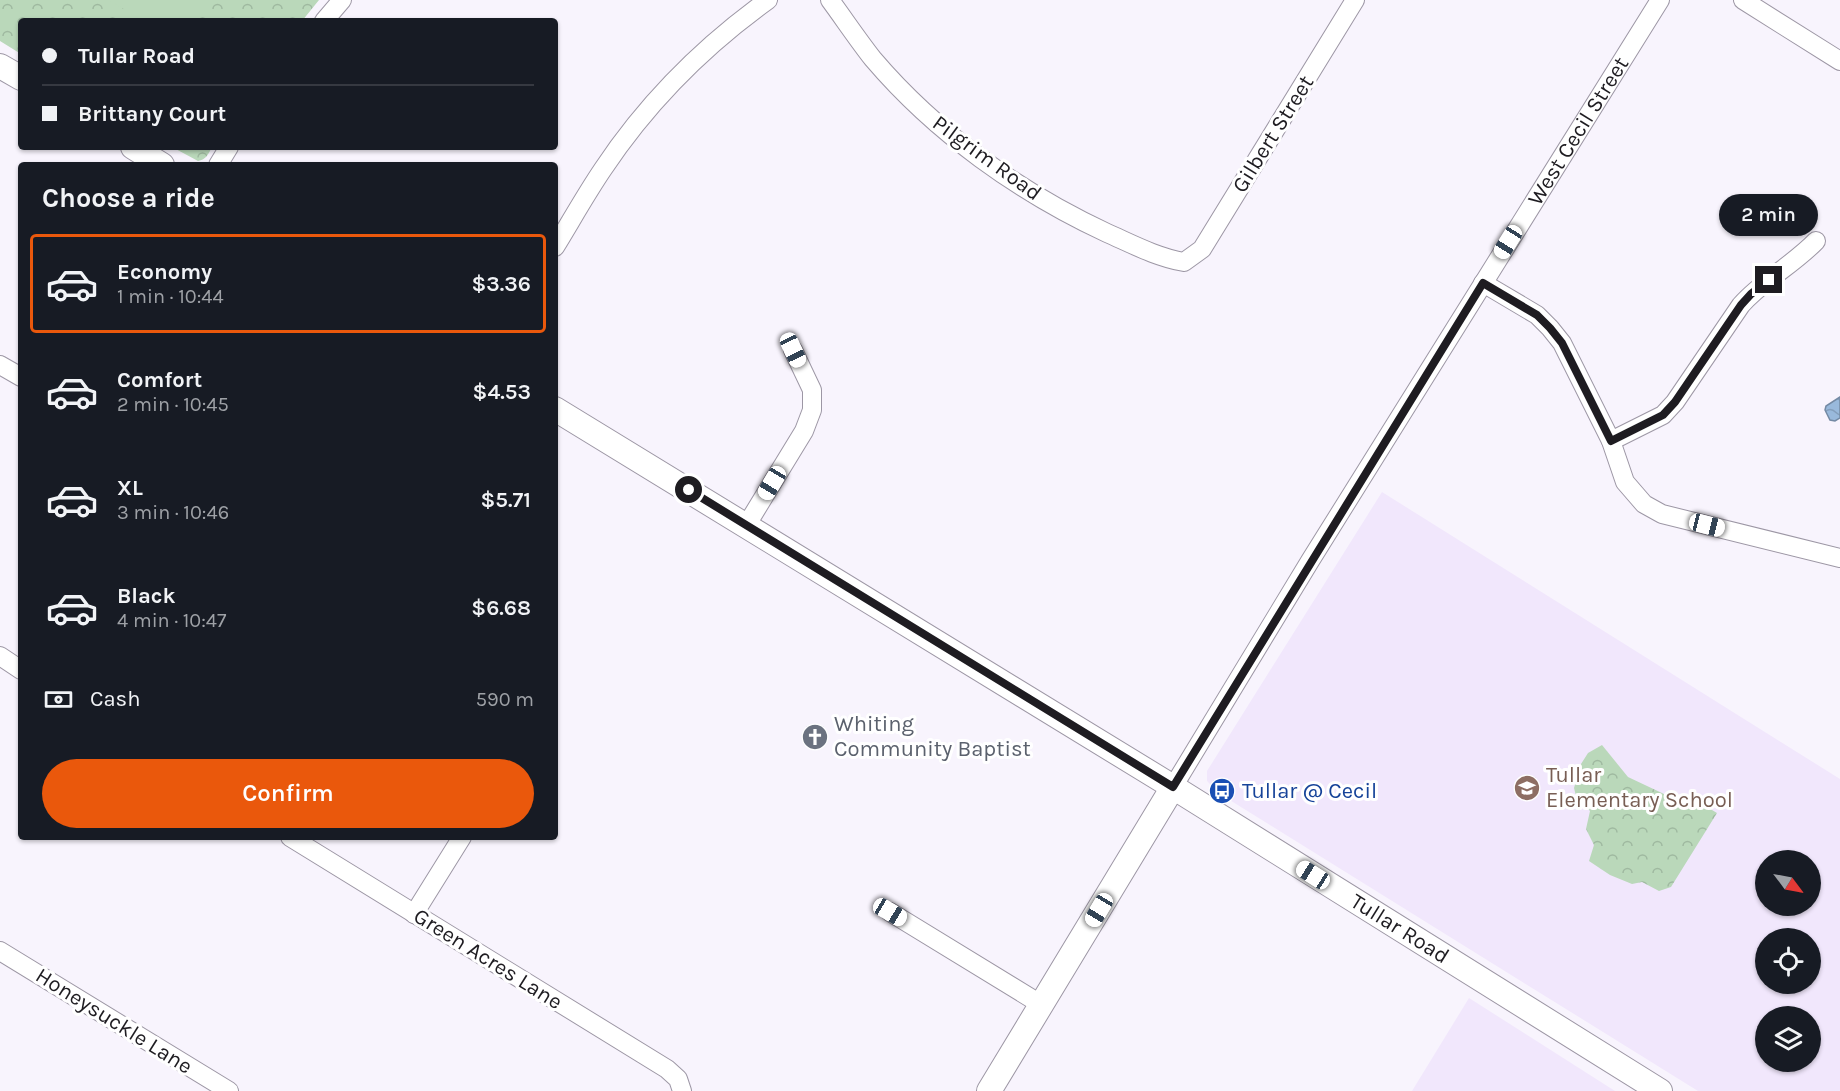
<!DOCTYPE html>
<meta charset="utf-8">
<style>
body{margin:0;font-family:Karla,sans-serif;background:#20242c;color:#f1f3f6;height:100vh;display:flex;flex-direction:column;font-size:22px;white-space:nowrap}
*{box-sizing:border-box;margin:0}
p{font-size:20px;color:#9ea1a6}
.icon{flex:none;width:33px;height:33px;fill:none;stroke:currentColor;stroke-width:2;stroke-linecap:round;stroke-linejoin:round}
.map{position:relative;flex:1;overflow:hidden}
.details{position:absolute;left:18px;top:162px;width:540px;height:678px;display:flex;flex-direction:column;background:#171b24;border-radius:6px;box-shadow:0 2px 4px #0004}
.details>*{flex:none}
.top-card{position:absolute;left:18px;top:18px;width:540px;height:132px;border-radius:6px;box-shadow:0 2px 4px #0004;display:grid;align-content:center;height:132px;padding:0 24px;background:#171b24}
.needle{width:39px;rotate:122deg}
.buttons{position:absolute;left:1755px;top:850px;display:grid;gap:12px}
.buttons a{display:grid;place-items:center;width:66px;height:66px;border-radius:50%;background:#171b24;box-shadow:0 2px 4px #0004;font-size:30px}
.end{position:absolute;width:27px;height:27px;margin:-14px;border:8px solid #1e1c21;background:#fff;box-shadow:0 0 0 3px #fff}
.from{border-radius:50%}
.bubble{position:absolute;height:42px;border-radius:21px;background:#171b24;box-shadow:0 2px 4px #0004;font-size:20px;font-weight:600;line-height:42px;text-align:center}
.car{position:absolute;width:18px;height:36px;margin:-18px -9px;border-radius:8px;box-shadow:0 0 4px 2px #0007;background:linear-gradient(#fff 24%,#345 0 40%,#fff 0 76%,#345 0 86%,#fff 0)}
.top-card b{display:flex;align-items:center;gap:21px;height:57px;font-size:22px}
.top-card b+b{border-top:2px solid #363941}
.top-card i{width:15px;height:15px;background:#f1f3f6}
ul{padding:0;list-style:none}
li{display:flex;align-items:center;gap:18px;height:99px;margin:0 12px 9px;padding:0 12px;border:3px solid transparent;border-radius:6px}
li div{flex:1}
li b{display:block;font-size:22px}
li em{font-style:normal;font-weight:600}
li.selected{border-color:#ea580c}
li>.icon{width:54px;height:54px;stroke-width:1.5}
h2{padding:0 24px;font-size:27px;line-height:72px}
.pay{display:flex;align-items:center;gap:15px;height:66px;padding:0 24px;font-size:22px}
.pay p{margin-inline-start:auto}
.action{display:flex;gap:12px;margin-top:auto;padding:12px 24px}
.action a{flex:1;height:69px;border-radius:36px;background:#ea580c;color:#fff;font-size:24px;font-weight:600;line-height:69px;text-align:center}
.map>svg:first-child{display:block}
</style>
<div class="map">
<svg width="1840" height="1091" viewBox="0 0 1840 1091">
<defs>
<pattern id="forest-crowns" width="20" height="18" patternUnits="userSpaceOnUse" patternTransform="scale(1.5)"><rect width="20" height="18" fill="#bad8ba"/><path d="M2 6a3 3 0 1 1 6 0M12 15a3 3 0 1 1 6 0" fill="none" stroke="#9fb9a0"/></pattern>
<pattern id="water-waves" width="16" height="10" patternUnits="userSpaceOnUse" patternTransform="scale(1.5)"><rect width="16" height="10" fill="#99b9dc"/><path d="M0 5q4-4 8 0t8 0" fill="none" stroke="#839ebc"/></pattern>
</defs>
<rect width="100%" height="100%" fill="#f8f4fd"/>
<g fill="#f1e7fc" fill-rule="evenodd">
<path d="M1382 492 1840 779V1091H1698L1220 794 1207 781V771ZM1766 861H1810V906H1766ZM1766 939H1810V984H1766ZM1766 1017H1810V1062H1766Z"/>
<path d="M1469 998 1615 1091H1412Z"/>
</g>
<g fill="url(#forest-crowns)">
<path d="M0 0H319L302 21H21V54L0 41Z"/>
<path d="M172 147H212C209 153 206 160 198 161Z"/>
<path d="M1602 745 1628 777 1664 794 1690 809 1697 801 1717 813 1671 887 1659 891 1642 882 1632 884 1610 875 1589 861 1594 845 1586 829 1590 811 1576 796 1574 788 1581 764 1588 753Z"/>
</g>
<path fill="#bad8ba" d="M109 0H208L195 21H143Z"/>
<path fill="url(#water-waves)" stroke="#748aa4" stroke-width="1.5" d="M1840 397V418L1835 421 1830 420 1825 410 1826 406Z"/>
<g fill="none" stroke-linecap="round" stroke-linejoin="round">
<g stroke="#9d97a5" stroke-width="20">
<g id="minor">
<path d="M830 0C844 19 858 40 873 59 936 133 1019 192 1107 233 1132 244 1156 257 1184 262L1202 249 1355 0"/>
<path d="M1743 0 1840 61"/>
<path d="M324 21 342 0"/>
<path d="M218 165 229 147"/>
<path d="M555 247C571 221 586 194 603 169 647 103 704 46 768 0"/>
<path d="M1483 283 1537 315 1550 328 1562 343 1611 441 1625 482 1644 504 1662 514 1840 558"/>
<path d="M0 365 21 377"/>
<path d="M1611 441 1663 415 1675 402 1741 305C1763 280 1793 265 1816 241"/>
<path d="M746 526 804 431 812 410V390L793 350"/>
<path d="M0 656 21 670"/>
<path id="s1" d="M1173 787 1310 561 1660 0"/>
<path d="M290 837 667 1069 678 1079 682 1091"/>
<path d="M890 912 1042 1005"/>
<path d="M414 914 462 837"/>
<path d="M0 951 229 1091"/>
</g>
</g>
<g stroke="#9d97a5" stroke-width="26">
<g id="secondary">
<path d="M0 66 21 78"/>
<path d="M133 147 162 165"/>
<path id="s2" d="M555 409 1173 787 1660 1091"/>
<path d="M989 1091 1173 787"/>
</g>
</g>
<use href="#minor" stroke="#fff" stroke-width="18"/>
<use href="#secondary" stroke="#fff" stroke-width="24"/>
</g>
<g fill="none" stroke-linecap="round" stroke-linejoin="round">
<path stroke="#1e1c21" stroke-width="8" d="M689 490 1173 787 1483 283 1537 315 1550 328 1562 343 1611 441 1663 415 1675 402 1741 305 1751 294 1769 280"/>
</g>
<defs>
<g id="church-disc" transform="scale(1.35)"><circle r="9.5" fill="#6b7280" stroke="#fff"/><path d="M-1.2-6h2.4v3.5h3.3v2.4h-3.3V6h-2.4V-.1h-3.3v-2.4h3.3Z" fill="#fff"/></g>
<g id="school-disc" transform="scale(1.35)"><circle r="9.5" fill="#8d6e63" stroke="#fff"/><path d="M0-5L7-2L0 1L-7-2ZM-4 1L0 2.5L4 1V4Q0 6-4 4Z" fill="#fff"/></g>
<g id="bus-disc" transform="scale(1.35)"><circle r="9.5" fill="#1a4fb4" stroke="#fff"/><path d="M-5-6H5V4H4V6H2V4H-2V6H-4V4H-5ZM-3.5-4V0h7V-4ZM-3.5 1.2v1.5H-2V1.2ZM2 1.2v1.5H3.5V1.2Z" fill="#fff"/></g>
</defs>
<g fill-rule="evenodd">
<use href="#church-disc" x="815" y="737"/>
<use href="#school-disc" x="1527" y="788"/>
<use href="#bus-disc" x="1222" y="791"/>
</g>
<g text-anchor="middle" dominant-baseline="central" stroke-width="6" stroke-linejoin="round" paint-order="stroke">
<g font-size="22" fill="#1e1c21" stroke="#fff">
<text stroke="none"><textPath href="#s1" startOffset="771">West Cecil Street</textPath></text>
<text transform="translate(1273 134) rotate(-58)">Gilbert Street</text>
<text transform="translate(987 158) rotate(36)">Pilgrim Road</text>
<text stroke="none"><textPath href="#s2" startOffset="992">Tullar Road</textPath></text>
<text transform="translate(488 959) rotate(32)">Green Acres Lane</text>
<text transform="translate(114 1021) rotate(32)">Honeysuckle Lane</text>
</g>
<g font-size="22" fill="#5b616d" stroke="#fff" text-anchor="start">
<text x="834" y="724">Whiting<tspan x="834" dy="25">Community Baptist</tspan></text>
</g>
<g font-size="22" fill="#785e54" stroke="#fff" text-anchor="start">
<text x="1546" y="775">Tullar<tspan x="1546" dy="25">Elementary School</tspan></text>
</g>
<g font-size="22" fill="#164399" stroke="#fff" text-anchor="start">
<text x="1242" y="791">Tullar @ Cecil</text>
</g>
</g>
</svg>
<div class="buttons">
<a><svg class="needle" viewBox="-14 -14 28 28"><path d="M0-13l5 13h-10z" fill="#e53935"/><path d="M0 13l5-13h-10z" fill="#9ea1a6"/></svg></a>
<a><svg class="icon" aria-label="locate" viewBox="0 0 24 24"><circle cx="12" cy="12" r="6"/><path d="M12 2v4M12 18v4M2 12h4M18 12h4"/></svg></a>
<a><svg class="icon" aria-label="layers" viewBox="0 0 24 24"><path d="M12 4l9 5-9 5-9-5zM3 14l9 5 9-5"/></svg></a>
</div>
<i class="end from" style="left:689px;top:490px"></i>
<i class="end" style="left:1769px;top:280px"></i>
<div class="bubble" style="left:1719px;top:194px;width:99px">2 min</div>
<i class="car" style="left:1508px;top:242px;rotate:212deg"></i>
<i class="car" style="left:793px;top:350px;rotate:155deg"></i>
<i class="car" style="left:772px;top:483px;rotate:211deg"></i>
<i class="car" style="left:1707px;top:525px;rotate:104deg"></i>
<i class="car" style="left:1313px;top:875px;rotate:302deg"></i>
<i class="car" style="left:1099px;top:910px;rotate:211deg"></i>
<i class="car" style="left:890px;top:912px;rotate:121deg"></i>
<div class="top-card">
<b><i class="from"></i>Tullar Road</b>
<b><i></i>Brittany Court</b>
</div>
<section class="details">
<h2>Choose a ride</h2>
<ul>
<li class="selected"><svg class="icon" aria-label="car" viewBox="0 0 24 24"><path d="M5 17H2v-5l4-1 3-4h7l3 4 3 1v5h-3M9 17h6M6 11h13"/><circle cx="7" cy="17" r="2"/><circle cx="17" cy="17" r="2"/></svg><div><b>Economy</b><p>1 min · 10:44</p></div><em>$3.36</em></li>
<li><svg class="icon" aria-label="car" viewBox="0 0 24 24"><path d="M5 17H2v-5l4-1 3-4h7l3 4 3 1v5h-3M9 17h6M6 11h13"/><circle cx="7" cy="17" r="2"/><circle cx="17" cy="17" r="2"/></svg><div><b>Comfort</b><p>2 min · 10:45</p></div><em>$4.53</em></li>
<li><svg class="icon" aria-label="car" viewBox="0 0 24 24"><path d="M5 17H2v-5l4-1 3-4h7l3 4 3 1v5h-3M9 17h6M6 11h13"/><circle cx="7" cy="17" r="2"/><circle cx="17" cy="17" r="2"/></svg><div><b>XL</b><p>3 min · 10:46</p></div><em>$5.71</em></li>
<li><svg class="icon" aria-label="car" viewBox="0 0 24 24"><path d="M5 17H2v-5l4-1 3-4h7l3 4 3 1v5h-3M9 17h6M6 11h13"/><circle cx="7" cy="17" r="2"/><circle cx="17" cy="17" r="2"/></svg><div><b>Black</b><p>4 min · 10:47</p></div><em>$6.68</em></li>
</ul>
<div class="pay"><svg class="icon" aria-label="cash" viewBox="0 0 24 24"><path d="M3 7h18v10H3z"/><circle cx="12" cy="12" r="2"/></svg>Cash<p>590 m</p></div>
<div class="action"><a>Confirm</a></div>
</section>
</div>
